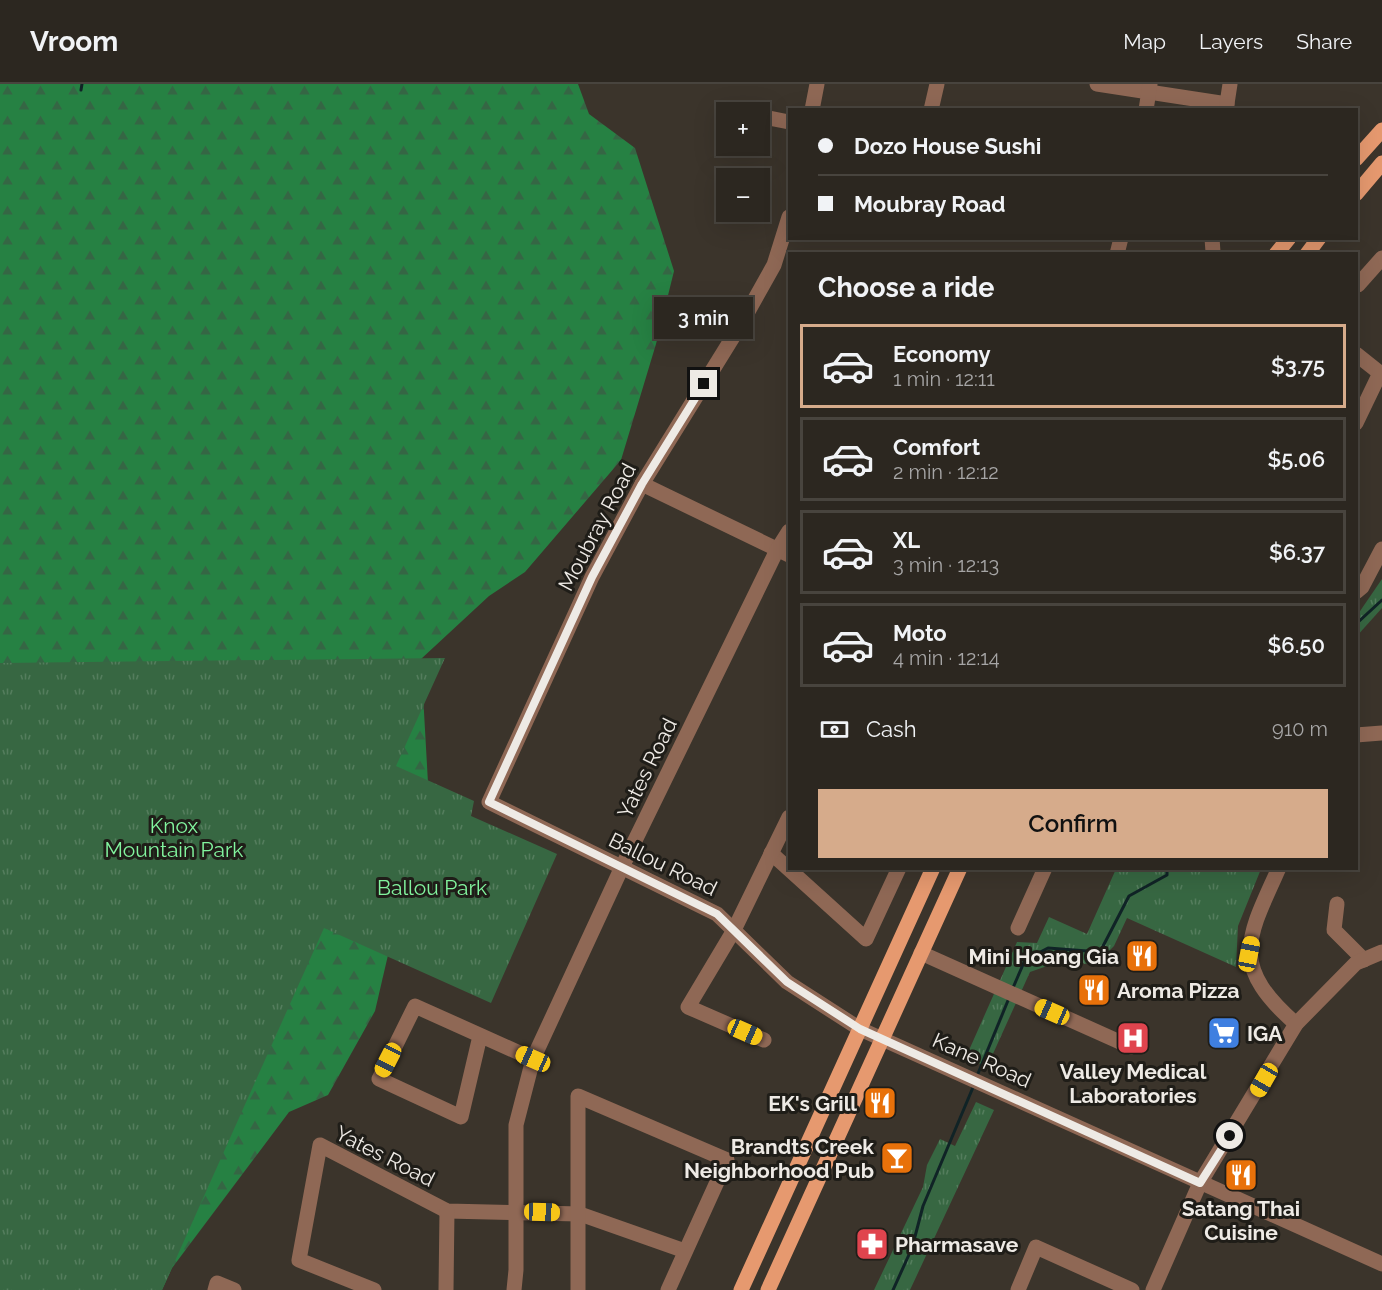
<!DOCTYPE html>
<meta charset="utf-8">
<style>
body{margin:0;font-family:Raleway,sans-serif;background:#38332d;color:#f1f3f6;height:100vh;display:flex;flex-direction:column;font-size:22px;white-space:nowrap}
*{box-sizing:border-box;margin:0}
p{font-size:20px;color:#a6a5a5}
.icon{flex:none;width:33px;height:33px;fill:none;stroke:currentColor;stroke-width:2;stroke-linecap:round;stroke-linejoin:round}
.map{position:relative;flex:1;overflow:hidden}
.panel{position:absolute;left:788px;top:168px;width:570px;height:618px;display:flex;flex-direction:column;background:#2c2720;border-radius:0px;box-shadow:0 6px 24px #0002,0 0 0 2px #48443e}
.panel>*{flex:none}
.banner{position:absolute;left:788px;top:24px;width:570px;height:132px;border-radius:0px;box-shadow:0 6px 24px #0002,0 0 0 2px #48443e;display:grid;align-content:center;height:132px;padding:0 30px;background:#2c2720}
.buttons{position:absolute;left:716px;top:18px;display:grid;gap:12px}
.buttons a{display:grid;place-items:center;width:54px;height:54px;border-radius:0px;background:#2c2720;box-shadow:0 6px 24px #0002,0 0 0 2px #48443e;font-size:30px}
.end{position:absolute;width:27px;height:27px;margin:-14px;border:8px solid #eeeae5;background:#111;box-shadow:0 0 0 3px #111}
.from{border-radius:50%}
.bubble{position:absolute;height:42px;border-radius:0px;background:#2c2720;box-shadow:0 6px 24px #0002,0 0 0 2px #48443e;font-size:20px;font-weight:600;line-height:42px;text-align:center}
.car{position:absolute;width:18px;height:36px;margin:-18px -9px;border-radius:8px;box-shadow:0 0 4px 2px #0007;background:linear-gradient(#f5c518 24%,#345 0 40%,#f5c518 0 76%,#345 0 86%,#f5c518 0)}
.banner b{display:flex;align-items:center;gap:21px;height:57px;font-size:22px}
.banner b+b{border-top:2px solid #48443e}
.banner i{width:15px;height:15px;background:#f1f3f6}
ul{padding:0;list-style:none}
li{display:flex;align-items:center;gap:18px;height:84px;margin:0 12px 9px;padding:0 18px;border:3px solid #48443e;border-radius:0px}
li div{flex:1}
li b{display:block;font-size:22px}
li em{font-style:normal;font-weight:600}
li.active{border-color:#d6ab8b}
li>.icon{width:54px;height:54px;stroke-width:1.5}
h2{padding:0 30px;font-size:27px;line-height:72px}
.pay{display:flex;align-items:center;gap:15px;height:66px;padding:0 30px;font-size:22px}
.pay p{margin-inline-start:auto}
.primary-button{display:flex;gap:12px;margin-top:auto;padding:12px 30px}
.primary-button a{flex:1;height:69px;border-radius:0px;background:#d6ab8b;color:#111;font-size:24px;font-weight:600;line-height:69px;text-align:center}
header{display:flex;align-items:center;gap:36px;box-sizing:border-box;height:84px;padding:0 30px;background:#2c2720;border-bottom:2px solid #48443e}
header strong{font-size:28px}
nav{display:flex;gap:33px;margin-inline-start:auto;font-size:21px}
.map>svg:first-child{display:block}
</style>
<header>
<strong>Vroom</strong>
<nav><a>Map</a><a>Layers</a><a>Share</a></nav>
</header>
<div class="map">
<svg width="1382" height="1206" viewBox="0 0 1382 1206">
<defs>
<pattern id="forest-firs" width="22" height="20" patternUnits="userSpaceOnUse" patternTransform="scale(1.5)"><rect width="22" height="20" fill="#268143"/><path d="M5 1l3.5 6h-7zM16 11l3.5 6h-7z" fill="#356644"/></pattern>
<pattern id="park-tufts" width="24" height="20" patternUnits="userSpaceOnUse" patternTransform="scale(1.5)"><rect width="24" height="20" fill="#376742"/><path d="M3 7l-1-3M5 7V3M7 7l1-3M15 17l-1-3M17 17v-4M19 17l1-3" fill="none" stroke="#547d5d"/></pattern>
</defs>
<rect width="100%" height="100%" fill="#3b342b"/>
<path fill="url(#forest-firs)" d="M0 0H578L589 30 635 64 674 187 656 260 621 376 525 488 489 512 421 575 428 699 375 927 328 1011 289 1028 172 1184 162 1206H0Z"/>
<g fill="url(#park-tufts)">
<path d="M1382 495V524L1356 553V533Z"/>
<path d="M445 574 396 682 474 717 471 732 557 770 491 919 324 844 162 1206H0V579Z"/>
<path d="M1116 785H1261L1238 842 1236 883 1127 834 1114 862 1101 875 1085 880 1070 874 1030 888 987 983 966 973 1017 858 1037 859 1049 833 1087 850Z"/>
<path d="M976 1018 994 1026 910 1206H874L923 1103 927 1081 940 1055 955 1062Z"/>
</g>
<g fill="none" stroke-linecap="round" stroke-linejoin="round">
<g stroke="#102326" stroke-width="3">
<path d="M81 6 82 0"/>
<path d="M1356 540 1382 516"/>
<path d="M1012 906 1025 876 1048 864 1100 868 1129 812 1167 791V784"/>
<path d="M977 992 1009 914"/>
<path d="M893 1206 912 1164 923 1122 974 1001"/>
</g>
<g stroke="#8f6855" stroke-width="15">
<path d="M1097 0 1227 20"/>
<path d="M812 26 817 0"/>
<path d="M931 26 937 0"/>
<path d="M1146 26 1150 0"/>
<path d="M1226 26 1230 0"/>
<path d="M728 27 738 28"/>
<path d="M759 32 789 38"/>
<path d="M789 133 774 181 741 240 642 400 592 493 489 718 717 830 787 898 860 945 1382 1180"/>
<path d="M1212 154 1213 168"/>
<path d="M1117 170 1121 154"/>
<path d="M1358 201 1382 174"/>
<path d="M1356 270 1380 289 1356 339"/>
<path d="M642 400 789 471"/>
<path d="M1356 508 1362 503 1382 465"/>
<path d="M1356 651 1382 649"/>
<path d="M771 769 866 855 899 784"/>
<path d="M1279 784C1246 856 1230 882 1296 940"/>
<path d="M1337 820 1334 846 1364 876"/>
<path d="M1018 844 1045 784"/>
<path d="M921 869 1131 963"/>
<path d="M480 952 461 1033 379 995 415 922 533 975"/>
<path d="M764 956 688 923 734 846 789 733"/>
<path d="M215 1206 217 1199 234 1206"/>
<path d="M374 1206 299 1176 320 1061 447 1127 580 1130 685 1167"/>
<path d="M446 1206 447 1127"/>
<path d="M514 1206 516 1186V1041L533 975 622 783 777 466 789 447"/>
<path d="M578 1206V1012L727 1076 668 1206"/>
<path d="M1018 1206 1036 1163 1132 1206"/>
<path d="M1153 1206 1200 1099 1296 940 1356 879 1382 868"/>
</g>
<g stroke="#e6996f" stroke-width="15">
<path d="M1356 75 1382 46"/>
<path d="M1356 110 1382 79"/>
<path d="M1276 170 1289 154"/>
<path d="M1307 170 1319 154"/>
<path d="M741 1206 933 784"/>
<path d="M768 1206 960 784"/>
</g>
</g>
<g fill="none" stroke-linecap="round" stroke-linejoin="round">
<path stroke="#eeeae5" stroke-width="8" d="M704 300 642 400 592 493 489 718 717 830 787 898 860 945 1200 1099 1230 1052"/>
</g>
<defs>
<g id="restaurant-square" transform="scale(1.725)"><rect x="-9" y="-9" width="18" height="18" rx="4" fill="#e8710a" stroke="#1f1d18"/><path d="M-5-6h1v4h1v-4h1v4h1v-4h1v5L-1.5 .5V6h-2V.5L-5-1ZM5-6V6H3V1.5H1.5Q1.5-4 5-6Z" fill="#fff"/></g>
<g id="supermarket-square" transform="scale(1.725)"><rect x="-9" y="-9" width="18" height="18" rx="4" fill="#3f7fe0" stroke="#1f1d18"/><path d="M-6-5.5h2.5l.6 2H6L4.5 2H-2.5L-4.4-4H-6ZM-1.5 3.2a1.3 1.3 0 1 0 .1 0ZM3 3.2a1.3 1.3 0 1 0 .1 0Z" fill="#fff"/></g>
<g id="hospital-square" transform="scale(1.725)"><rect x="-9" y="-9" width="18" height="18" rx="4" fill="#e0444e" stroke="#1f1d18"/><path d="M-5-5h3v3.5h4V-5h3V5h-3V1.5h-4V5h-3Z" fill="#fff"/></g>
<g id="bar-square" transform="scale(1.725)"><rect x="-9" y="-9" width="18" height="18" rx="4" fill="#e8710a" stroke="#1f1d18"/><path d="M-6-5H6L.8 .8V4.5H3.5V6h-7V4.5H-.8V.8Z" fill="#fff"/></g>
<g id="pharmacy-square" transform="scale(1.725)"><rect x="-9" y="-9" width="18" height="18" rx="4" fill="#e0444e" stroke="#1f1d18"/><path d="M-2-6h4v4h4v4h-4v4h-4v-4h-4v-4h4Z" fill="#fff"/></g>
</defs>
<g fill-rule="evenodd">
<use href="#restaurant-square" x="1142" y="872"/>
<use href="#restaurant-square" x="1094" y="906"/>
<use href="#supermarket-square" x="1224" y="949"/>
<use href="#hospital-square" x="1133" y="954"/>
<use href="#restaurant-square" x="880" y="1019"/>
<use href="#bar-square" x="897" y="1074"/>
<use href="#restaurant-square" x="1241" y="1091"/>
<use href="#pharmacy-square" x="872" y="1160"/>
</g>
<g text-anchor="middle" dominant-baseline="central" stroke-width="6" stroke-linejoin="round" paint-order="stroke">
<g font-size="21" fill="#eeeae5" stroke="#1f1d18">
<text transform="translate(597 443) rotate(-62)">Moubray Road</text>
<text transform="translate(647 684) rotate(-64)">Yates Road</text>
<text transform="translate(663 780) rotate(26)">Ballou Road</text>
<text transform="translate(982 976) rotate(24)">Kane Road</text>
<text transform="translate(385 1072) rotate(27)">Yates Road</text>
</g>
<g font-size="21" fill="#82f49e" stroke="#1f1d18">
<text x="174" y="741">Knox<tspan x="174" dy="24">Mountain Park</tspan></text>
<text x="432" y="803">Ballou Park</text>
</g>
<g font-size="21" font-weight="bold" fill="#eeeae5" stroke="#1f1d18" text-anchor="end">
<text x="1119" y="872">Mini Hoang Gia</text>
<text x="1117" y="906" text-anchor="start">Aroma Pizza</text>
<text x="1247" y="949" text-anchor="start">IGA</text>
<text x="1133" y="987" text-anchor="middle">Valley Medical<tspan x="1133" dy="24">Laboratories</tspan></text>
<text x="857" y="1019">EK's Grill</text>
<text x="874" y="1062">Brandts Creek<tspan x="874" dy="24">Neighborhood Pub</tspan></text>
<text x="1241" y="1124" text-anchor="middle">Satang Thai<tspan x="1241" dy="24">Cuisine</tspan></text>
<text x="895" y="1160" text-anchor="start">Pharmasave</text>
</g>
</g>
</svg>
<div class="buttons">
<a>+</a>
<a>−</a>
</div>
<i class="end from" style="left:1230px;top:1052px"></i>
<i class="end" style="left:704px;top:300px"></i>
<div class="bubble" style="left:654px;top:213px;width:99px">3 min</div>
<i class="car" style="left:1249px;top:870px;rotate:11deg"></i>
<i class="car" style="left:1052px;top:928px;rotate:294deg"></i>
<i class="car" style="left:745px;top:948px;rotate:114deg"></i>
<i class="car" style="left:533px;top:975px;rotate:294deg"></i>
<i class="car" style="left:388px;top:976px;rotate:207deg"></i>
<i class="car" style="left:1264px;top:996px;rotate:210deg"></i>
<i class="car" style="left:542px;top:1128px;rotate:92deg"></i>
<div class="banner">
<b><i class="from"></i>Dozo House Sushi</b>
<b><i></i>Moubray Road</b>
</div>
<section class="panel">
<h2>Choose a ride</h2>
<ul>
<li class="active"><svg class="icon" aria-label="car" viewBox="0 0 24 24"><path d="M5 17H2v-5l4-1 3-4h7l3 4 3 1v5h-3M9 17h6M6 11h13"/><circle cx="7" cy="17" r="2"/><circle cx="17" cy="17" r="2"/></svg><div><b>Economy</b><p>1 min · 12:11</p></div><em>$3.75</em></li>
<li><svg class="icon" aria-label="car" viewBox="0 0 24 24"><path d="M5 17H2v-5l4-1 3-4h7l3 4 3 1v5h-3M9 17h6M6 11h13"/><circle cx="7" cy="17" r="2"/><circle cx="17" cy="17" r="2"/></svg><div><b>Comfort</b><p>2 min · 12:12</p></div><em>$5.06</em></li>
<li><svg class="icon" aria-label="car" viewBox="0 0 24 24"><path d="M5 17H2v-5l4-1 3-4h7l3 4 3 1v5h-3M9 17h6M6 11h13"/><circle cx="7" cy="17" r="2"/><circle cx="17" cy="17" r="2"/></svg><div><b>XL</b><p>3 min · 12:13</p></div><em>$6.37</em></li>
<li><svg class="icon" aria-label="car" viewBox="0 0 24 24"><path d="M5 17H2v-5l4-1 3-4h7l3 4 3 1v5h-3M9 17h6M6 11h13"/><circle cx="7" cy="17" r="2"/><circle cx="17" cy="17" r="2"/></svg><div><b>Moto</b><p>4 min · 12:14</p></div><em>$6.50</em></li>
</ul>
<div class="pay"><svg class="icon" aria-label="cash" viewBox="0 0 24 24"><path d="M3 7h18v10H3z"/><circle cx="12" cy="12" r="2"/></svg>Cash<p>910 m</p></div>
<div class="primary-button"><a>Confirm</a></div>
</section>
</div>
